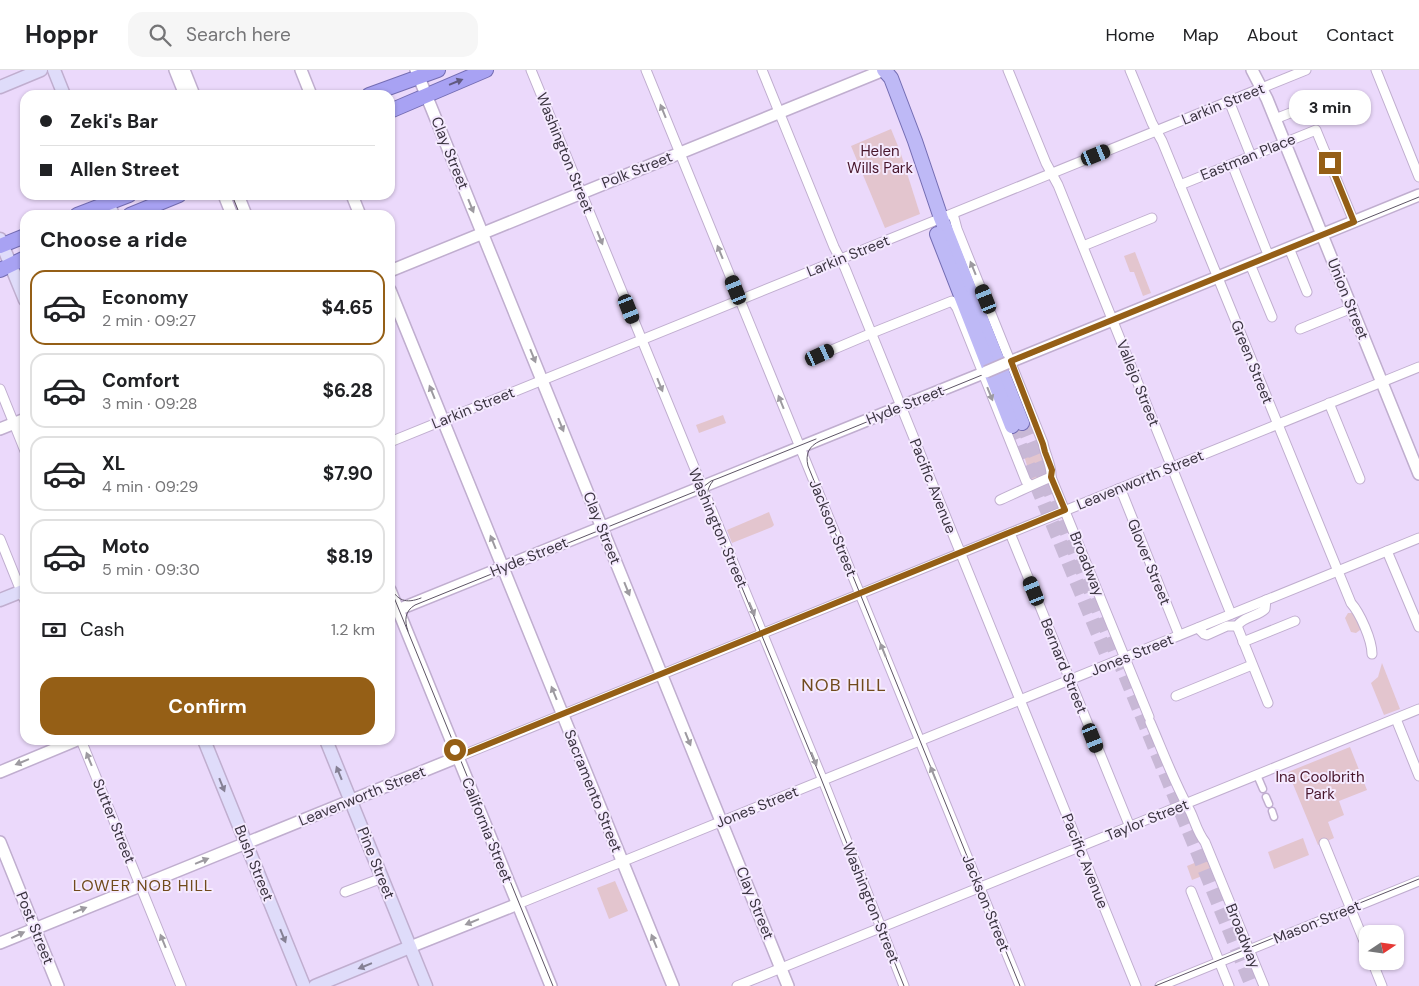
<!DOCTYPE html>
<meta charset="utf-8">
<style>
body{margin:0;font-family:"DM Sans",sans-serif;background:#f6f6f6;color:#202124;height:100vh;display:flex;flex-direction:column;font-size:19px;white-space:nowrap}
*{box-sizing:border-box;margin:0}
p{font-size:16px;color:#757577}
.icon{flex:none;width:28px;height:28px;fill:none;stroke:currentColor;stroke-width:2;stroke-linecap:round;stroke-linejoin:round}
.map{position:relative;flex:1;overflow:hidden}
.sheet{position:absolute;left:20px;top:140px;width:375px;height:535px;display:flex;flex-direction:column;background:#fff;border-radius:15px;box-shadow:0 1px 4px #0004}
.sheet>*{flex:none}
.top-card{position:absolute;left:20px;top:20px;width:375px;height:110px;border-radius:15px;box-shadow:0 1px 4px #0004;display:grid;align-content:center;height:110px;padding:0 20px;background:#fff}
.needle{width:32px;rotate:77deg}
.fabs{position:absolute;left:1359px;top:855px;display:grid;gap:10px}
.fabs a{display:grid;place-items:center;width:45px;height:45px;border-radius:10px;background:#fff;box-shadow:0 1px 4px #0004;font-size:25px}
.end{position:absolute;width:22px;height:22px;margin:-11px;border:6px solid #955f16;background:#fff;box-shadow:0 0 0 2px #fff}
.from{border-radius:50%}
.bubble{position:absolute;height:35px;border-radius:15px;background:#fff;box-shadow:0 1px 4px #0004;font-size:16px;font-weight:700;line-height:35px;text-align:center}
.car{position:absolute;width:15px;height:30px;margin:-15px -8px;border-radius:6px;box-shadow:0 0 4px 1px #0007;background:linear-gradient(#222 24%,#8ab4d8 0 40%,#222 0 76%,#8ab4d8 0 86%,#222 0)}
.top-card b{display:flex;align-items:center;gap:18px;height:48px;font-size:19px}
.top-card b+b{border-top:1px solid #e0e0e0}
.top-card i{width:12px;height:12px;background:#202124}
ul{padding:0;list-style:none}
li{display:flex;align-items:center;gap:15px;height:75px;margin:0 10px 8px;padding:0 10px;border:2px solid #e0e0e0;border-radius:15px}
li div{flex:1}
li b{display:block;font-size:19px}
li em{font-style:normal;font-weight:700}
li.selected{border-color:#955f16}
li>.icon{width:45px;height:45px;stroke-width:1.5}
h2{padding:0 20px;font-size:22px;line-height:60px}
.pay{display:flex;align-items:center;gap:12px;height:55px;padding:0 20px;font-size:19px}
.pay p{margin-inline-start:auto}
.primary-button{display:flex;gap:10px;margin-top:auto;padding:10px 20px}
.primary-button a{flex:1;height:58px;border-radius:15px;background:#955f16;color:#fff;font-size:20px;font-weight:700;line-height:58px;text-align:center}
header{display:flex;align-items:center;gap:30px;box-sizing:border-box;height:70px;padding:0 25px;background:#fff;border-bottom:1px solid #e0e0e0}
header strong{font-size:24px}
nav{display:flex;gap:28px;margin-inline-start:auto;font-size:18px}
.search{width:350px;height:45px;background:#f6f6f6;display:flex;align-items:center;gap:12px;box-sizing:border-box;padding:0 18px;border-radius:15px;color:#757577;font-size:19px}
.map>svg:first-child{display:block}
</style>
<header>
<strong>Hoppr</strong>
<div class="search"><svg class="icon" aria-label="search" viewBox="0 0 24 24"><circle cx="10" cy="10" r="6"/><path d="M15 15l6 6"/></svg>Search here</div>
<nav><a>Home</a><a>Map</a><a>About</a><a>Contact</a></nav>
</header>
<div class="map">
<svg width="1419" height="916" viewBox="0 0 1419 916">
<rect width="100%" height="100%" fill="#ebd9fb"/>
<g fill="#e3c5ce">
<path d="M891 59 900 81 920 144 885 158 851 76Z"/>
<path d="M1135 182 1151 223 1143 226 1134 202H1130L1124 186Z"/>
<path d="M723 345 726 353 699 363 696 355Z"/>
<path d="M1037 370 1050 401 1049 404 1032 411C1028 401 1026 390 1022 381L1019 383 1018 379Z"/>
<path d="M769 442 774 455 772 457 732 473 727 460Z"/>
<path d="M1348 543H1356L1361 557 1360 560 1356 563 1351 562 1345 548Z"/>
<path d="M1382 593 1400 639 1384 645 1371 613 1378 607Z"/>
<path d="M1350 677 1367 720 1339 731 1344 745 1328 752 1334 768 1318 775 1288 702Z"/>
<path d="M1303 768 1309 785 1274 799 1268 782Z"/>
<path d="M1204 789H1207L1212 802 1192 810 1187 796Z"/>
<path d="M615 811 628 841 609 849 597 818Z"/>
</g>
<g fill="none" stroke-linecap="round" stroke-linejoin="round">
<g stroke="#c8b8d6" stroke-width="14" stroke-dasharray="14 7" stroke-linecap="butt">
<path d="M1022 353 1252 916"/>
<path d="M1012 356 1110 593"/>
</g>
<g stroke="#c0aecf" stroke-width="9">
<g id="pedestrian">
<path d="M1257 705 1263 719"/>
<path d="M1266 727 1269 734"/>
<path d="M1272 741 1274 747"/>
</g>
</g>
<g stroke="#c0aecf" stroke-width="11">
<g id="minor">
<path d="M531 0 826 718 904 916"/>
<path d="M646 0 1020 916"/>
<path d="M762 0 834 177 845 198 1136 916"/>
<path d="M1008 0 1046 93 1058 115 1231 544"/>
<path d="M1130 0 1152 53 1162 71 1351 533C1360 543 1372 570 1372 584"/>
<path d="M1376 0 1419 107"/>
<path d="M1229 31 1251 86"/>
<path d="M1275 49 1328 28"/>
<path d="M1232 94 1269 187"/>
<path d="M1180 115 1316 60 1354 152"/>
<path d="M953 144 957 159 1043 373C1045 385 1052 395 1051 407L1149 647"/>
<path d="M1083 176 1152 148"/>
<path d="M1289 178 1307 222"/>
<path d="M1250 194 1272 247"/>
<path d="M1300 259 1352 238"/>
<path d="M820 285 872 263 952 231 957 238 1026 411 1030 415"/>
<path d="M0 319 25 381"/>
<path d="M1329 333 1360 409"/>
<path d="M390 372 1306 0"/>
<path d="M1118 419 1123 425 1179 565"/>
<path d="M1000 430C1018 422 1034 414 1051 407"/>
<path d="M1010 463 1130 757"/>
<path d="M0 469 25 531"/>
<path d="M1387 481 1419 557"/>
<path d="M1237 556 1268 633"/>
<path d="M1237 556C1244 546 1257 547 1265 539L1266 530"/>
<path d="M1198 558 1204 564 1207 565 1227 556H1237"/>
<path d="M1243 572 1295 551"/>
<path d="M1176 626 1252 595"/>
<path d="M1396 649 1419 706"/>
<path d="M1150 652C1163 682 1174 712 1190 741 1195 751 1197 762 1205 772L1264 916"/>
<path d="M81 670 181 916"/>
<path d="M458 687 1419 297"/>
<path d="M1324 773 1368 881"/>
<path d="M1191 821 1229 916"/>
<path d="M345 822 382 808"/>
<path d="M518 834 1419 468"/>
<path d="M1372 891 1382 916"/>
<path d="M737 916 1419 639"/>
<path d="M1160 916 1419 811"/>
</g>
</g>
<g stroke="#c0aecf" stroke-width="14">
<g id="tertiary">
<path d="M175 0 185 25"/>
<path d="M184 0 194 25"/>
<path d="M301 0 311 25"/>
<path d="M416 0 788 916"/>
<path d="M1252 0 1267 29 1419 404"/>
<path d="M224 125 232 145"/>
<path d="M238 125 246 145"/>
<path d="M352 125 360 145"/>
<path d="M390 201 884 0"/>
<path d="M390 220 673 916"/>
<path d="M1007 293 1419 125"/>
<path d="M0 359 25 349"/>
<path d="M390 520 551 916"/>
<path d="M390 543 986 302"/>
<path d="M0 702 77 670"/>
<path d="M0 772 58 916"/>
<path d="M0 873 458 687"/>
<path d="M410 877 518 834"/>
</g>
</g>
<g stroke="#c0aecf" stroke-width="15">
<g id="secondary">
<path d="M54 0 64 25"/>
<path d="M0 17 41 0"/>
<path d="M105 125 113 145"/>
<path d="M0 169 25 230"/>
<path d="M0 530 25 520"/>
<path d="M204 670 304 916"/>
<path d="M326 670 426 916"/>
<path d="M315 916 410 877"/>
</g>
</g>
<g stroke="#746db3" stroke-width="16">
<g id="primary">
<path d="M884 0 891 8 915 71 941 148 1022 353"/>
<path d="M937 164 1012 356"/>
</g>
</g>
<g stroke="#746db3" stroke-width="16">
<g id="trunk">
<path d="M369 25 438 0"/>
<path d="M390 41 486 0"/>
<path d="M77 145 129 125"/>
<path d="M130 145 179 125"/>
<path d="M0 176 25 166"/>
<path d="M0 200 25 188"/>
</g>
</g>
<use href="#pedestrian" stroke="#fff" stroke-width="6"/>
<use href="#minor" stroke="#fff" stroke-width="9"/>
<use href="#tertiary" stroke="#fff" stroke-width="11"/>
<use href="#secondary" stroke="#dfdcfa" stroke-width="12"/>
<use href="#primary" stroke="#beb9f6" stroke-width="14"/>
<use href="#trunk" stroke="#a8a2f3" stroke-width="14"/>
<g stroke="#5d5465" stroke-width="1">
<path d="M232 125 240 145"/>
<path d="M713 411C706 419 706 429 709 438L820 706 904 916"/>
<path d="M390 516C397 531 406 534 421 528"/>
<path d="M393 525 553 916"/>
<path d="M408 561C404 550 405 541 415 535L699 420 711 411 719 408 816 369"/>
<path d="M1020 916 808 396C805 384 809 376 820 371L1419 127"/>
<path d="M1155 916 1419 809"/>
</g>
<g stroke="#c0aecf" stroke-width="14" stroke-linecap="butt">
<path id="tertiary-bridge" d="M986 302 1007 293"/>
</g>
<use href="#tertiary-bridge" stroke="#fff" stroke-width="11"/>
</g>
<defs><path id="oneway-solid" d="M-6-.8H1V-3.2L6.5 0L1 3.2V.8H-6Z" transform="scale(1.25)"/></defs>
<use fill="#615a7f" href="#oneway-solid" transform="translate(456 12) rotate(-22)"/>
<g fill="#9d9aa0">
<use href="#oneway-solid" transform="translate(663 41) rotate(-112)"/>
<use href="#oneway-solid" transform="translate(471 136) rotate(68)"/>
<use href="#oneway-solid" transform="translate(600 168) rotate(68)"/>
<use href="#oneway-solid" transform="translate(720 182) rotate(-112)"/>
<use href="#oneway-solid" transform="translate(973 198) rotate(-112)"/>
<use href="#oneway-solid" transform="translate(533 286) rotate(68)"/>
<use href="#oneway-solid" transform="translate(660 315) rotate(68)"/>
<use href="#oneway-solid" transform="translate(432 322) rotate(-112)"/>
<use href="#oneway-solid" transform="translate(990 324) rotate(68)"/>
<use href="#oneway-solid" transform="translate(781 332) rotate(-112)"/>
<use href="#oneway-solid" transform="translate(561 355) rotate(68)"/>
<use href="#oneway-solid" transform="translate(493 472) rotate(-112)"/>
<use href="#oneway-solid" transform="translate(627 519) rotate(68)"/>
<use href="#oneway-solid" transform="translate(752 539) rotate(67)"/>
<use href="#oneway-solid" transform="translate(883 580) rotate(-112)"/>
<use href="#oneway-solid" transform="translate(554 623) rotate(-112)"/>
<use href="#oneway-solid" transform="translate(688 669) rotate(68)"/>
<use href="#oneway-solid" transform="translate(89 689) rotate(-112)"/>
<use href="#oneway-solid" transform="translate(814 689) rotate(68)"/>
<use href="#oneway-solid" transform="translate(22 692) rotate(158)"/>
<use href="#oneway-solid" transform="translate(933 703) rotate(-112)"/>
<use href="#oneway-solid" transform="translate(202 791) rotate(-22)"/>
<use href="#oneway-solid" transform="translate(80 840) rotate(-22)"/>
<use href="#oneway-solid" transform="translate(472 852) rotate(158)"/>
<use href="#oneway-solid" transform="translate(18 865) rotate(-25)"/>
<use href="#oneway-solid" transform="translate(163 871) rotate(-112)"/>
<use href="#oneway-solid" transform="translate(654 871) rotate(-112)"/>
</g>
<g fill="#858094">
<use href="#oneway-solid" transform="translate(339 703) rotate(-112)"/>
<use href="#oneway-solid" transform="translate(222 715) rotate(68)"/>
<use href="#oneway-solid" transform="translate(283 866) rotate(68)"/>
<use href="#oneway-solid" transform="translate(365 896) rotate(158)"/>
</g>
<g fill="none" stroke-linecap="round" stroke-linejoin="round">
<path stroke="#955f16" stroke-width="6" d="M455 680 458 687 459 686 1065 440 1051 407 1052 400 1045 382 1043 374 1011 291 1354 152 1330 93"/>
</g>
<g text-anchor="middle" dominant-baseline="central" stroke-width="4" stroke-linejoin="round" paint-order="stroke">
<g font-size="15" fill="#3b3441" stroke="#f5eaff">
<text transform="translate(1223 34) rotate(-22)">Larkin Street</text>
<text transform="translate(450 83) rotate(68)">Clay Street</text>
<text transform="translate(565 83) rotate(68)">Washington Street</text>
<text transform="translate(1248 87) rotate(-22)">Eastman Place</text>
<text transform="translate(637 100) rotate(-22)">Polk Street</text>
<text transform="translate(848 186) rotate(-22)">Larkin Street</text>
<text transform="translate(1348 229) rotate(68)">Union Street</text>
<text transform="translate(1252 292) rotate(68)">Green Street</text>
<text transform="translate(1138 313) rotate(68)">Vallejo Street</text>
<text transform="translate(905 335) rotate(-22)">Hyde Street</text>
<text transform="translate(473 338) rotate(-22)">Larkin Street</text>
<text transform="translate(1140 410) rotate(-22)">Leavenworth Street</text>
<text transform="translate(933 416) rotate(68)">Pacific Avenue</text>
<text transform="translate(602 458) rotate(68)">Clay Street</text>
<text transform="translate(718 458) rotate(67)">Washington Street</text>
<text transform="translate(833 458) rotate(68)">Jackson Street</text>
<text transform="translate(529 487) rotate(-22)">Hyde Street</text>
<text transform="translate(1149 492) rotate(68)">Glover Street</text>
<text transform="translate(1087 494) rotate(68)">Broadway</text>
<text transform="translate(1132 585) rotate(-22)">Jones Street</text>
<text transform="translate(1064 596) rotate(68)">Bernard Street</text>
<text transform="translate(593 721) rotate(68)">Sacramento Street</text>
<text transform="translate(362 726) rotate(-22)">Leavenworth Street</text>
<text transform="translate(757 737) rotate(-22)">Jones Street</text>
<text transform="translate(1147 750) rotate(-22)">Taylor Street</text>
<text transform="translate(114 751) rotate(68)">Sutter Street</text>
<text transform="translate(487 760) rotate(68)">California Street</text>
<text transform="translate(1085 791) rotate(68)">Pacific Avenue</text>
<text transform="translate(254 793) rotate(68)">Bush Street</text>
<text transform="translate(376 793) rotate(68)">Pine Street</text>
<text transform="translate(755 833) rotate(68)">Clay Street</text>
<text transform="translate(871 833) rotate(68)">Washington Street</text>
<text transform="translate(986 833) rotate(68)">Jackson Street</text>
<text transform="translate(1317 852) rotate(-22)">Mason Street</text>
<text transform="translate(35 858) rotate(68)">Post Street</text>
<text transform="translate(1243 866) rotate(68)">Broadway</text>
</g>
<g font-size="15" fill="#48162b" stroke="#f5eaff">
<text x="880" y="81">Helen<tspan x="880" dy="17">Wills Park</tspan></text>
<text x="1320" y="707">Ina Coolbrith<tspan x="1320" dy="17">Park</tspan></text>
</g>
<g font-size="16" letter-spacing="1" fill="#714b1d" stroke="#f5eaff">
<text x="143" y="815">LOWER NOB HILL</text>
</g>
<g font-size="18" letter-spacing="1" fill="#714b1d" stroke="#f5eaff">
<text x="844" y="615">NOB HILL</text>
</g>
</g>
</svg>
<div class="fabs">
<a><svg class="needle" viewBox="-14 -14 28 28"><path d="M0-13l5 13h-10z" fill="#e53935"/><path d="M0 13l5-13h-10z" fill="#757577"/></svg></a>
</div>
<i class="end from" style="left:455px;top:680px"></i>
<i class="end" style="left:1330px;top:93px"></i>
<div class="bubble" style="left:1289px;top:20px;width:82px">3 min</div>
<i class="car" style="left:1096px;top:85px;rotate:68deg"></i>
<i class="car" style="left:736px;top:220px;rotate:338deg"></i>
<i class="car" style="left:986px;top:229px;rotate:338deg"></i>
<i class="car" style="left:629px;top:239px;rotate:158deg"></i>
<i class="car" style="left:820px;top:285px;rotate:65deg"></i>
<i class="car" style="left:1034px;top:521px;rotate:338deg"></i>
<i class="car" style="left:1093px;top:668px;rotate:158deg"></i>
<div class="top-card">
<b><i class="from"></i>Zeki's Bar</b>
<b><i></i>Allen Street</b>
</div>
<section class="sheet">
<h2>Choose a ride</h2>
<ul>
<li class="selected"><svg class="icon" aria-label="car" viewBox="0 0 24 24"><path d="M5 17H2v-5l4-1 3-4h7l3 4 3 1v5h-3M9 17h6M6 11h13"/><circle cx="7" cy="17" r="2"/><circle cx="17" cy="17" r="2"/></svg><div><b>Economy</b><p>2 min · 09:27</p></div><em>$4.65</em></li>
<li><svg class="icon" aria-label="car" viewBox="0 0 24 24"><path d="M5 17H2v-5l4-1 3-4h7l3 4 3 1v5h-3M9 17h6M6 11h13"/><circle cx="7" cy="17" r="2"/><circle cx="17" cy="17" r="2"/></svg><div><b>Comfort</b><p>3 min · 09:28</p></div><em>$6.28</em></li>
<li><svg class="icon" aria-label="car" viewBox="0 0 24 24"><path d="M5 17H2v-5l4-1 3-4h7l3 4 3 1v5h-3M9 17h6M6 11h13"/><circle cx="7" cy="17" r="2"/><circle cx="17" cy="17" r="2"/></svg><div><b>XL</b><p>4 min · 09:29</p></div><em>$7.90</em></li>
<li><svg class="icon" aria-label="car" viewBox="0 0 24 24"><path d="M5 17H2v-5l4-1 3-4h7l3 4 3 1v5h-3M9 17h6M6 11h13"/><circle cx="7" cy="17" r="2"/><circle cx="17" cy="17" r="2"/></svg><div><b>Moto</b><p>5 min · 09:30</p></div><em>$8.19</em></li>
</ul>
<div class="pay"><svg class="icon" aria-label="cash" viewBox="0 0 24 24"><path d="M3 7h18v10H3z"/><circle cx="12" cy="12" r="2"/></svg>Cash<p>1.2 km</p></div>
<div class="primary-button"><a>Confirm</a></div>
</section>
</div>
